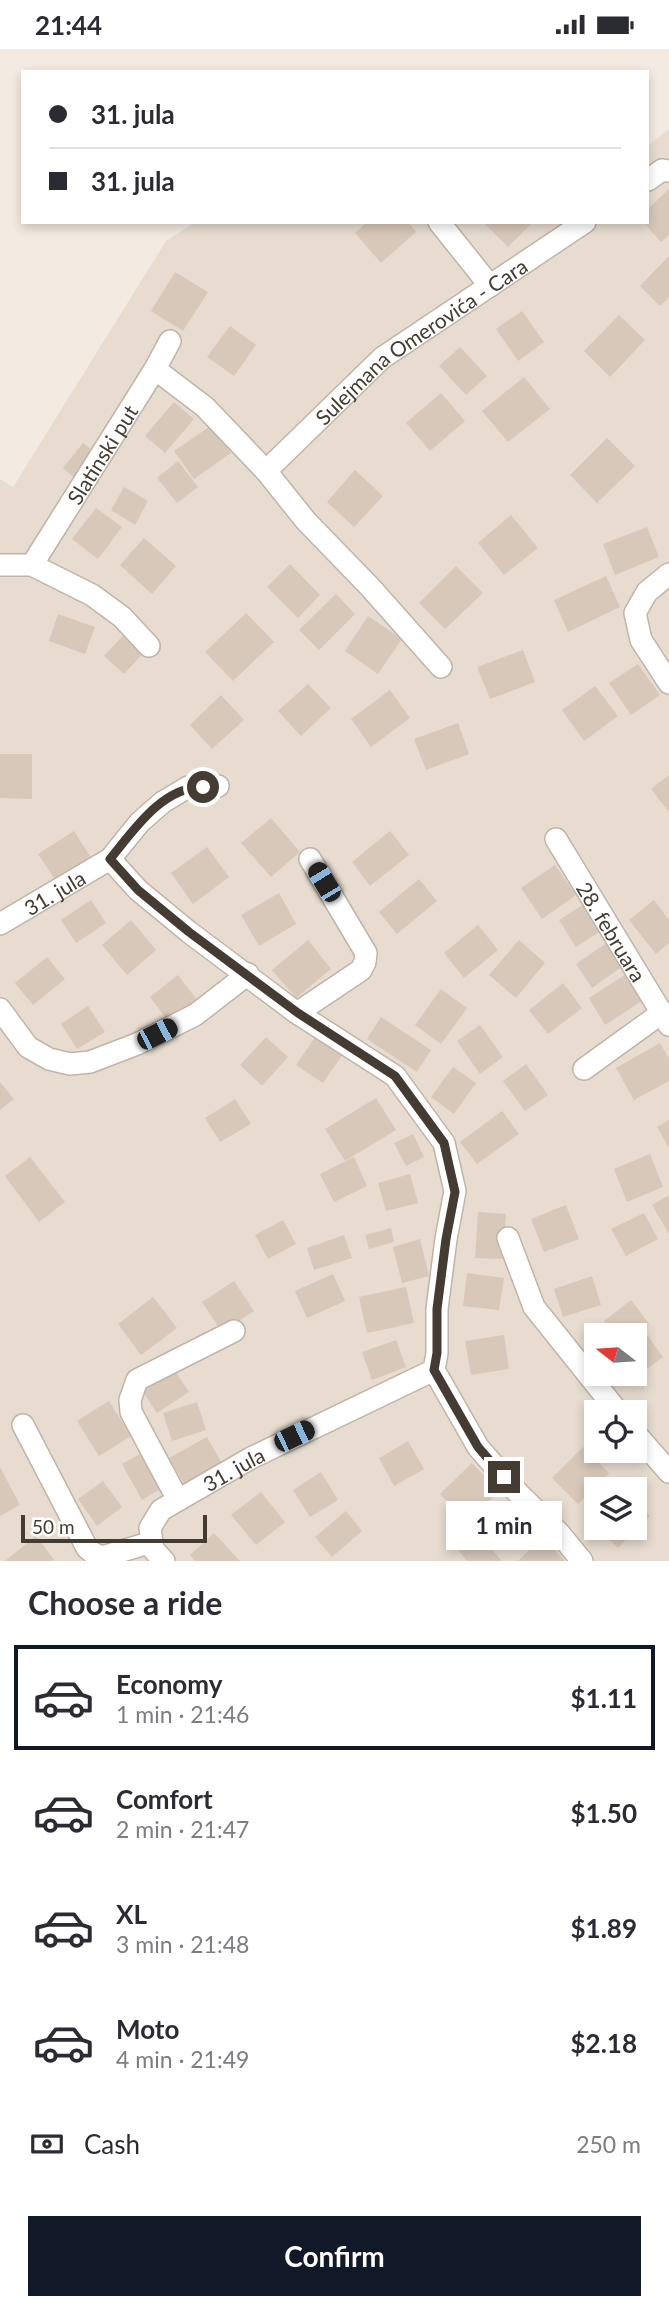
<!DOCTYPE html>
<meta charset="utf-8">
<style>
body{margin:0;font-family:Lato,sans-serif;background:#f7f7f7;color:#2b2b33;height:100vh;display:flex;flex-direction:column;font-size:26px;white-space:nowrap}
*{box-sizing:border-box;margin:0}
p{font-size:23px;color:#7c7c81}
.icon{flex:none;width:38px;height:38px;fill:none;stroke:currentColor;stroke-width:2;stroke-linecap:round;stroke-linejoin:round}
.map{position:relative;height:1512px;overflow:hidden}
.panel{display:flex;flex-direction:column;background:#fff;flex:1}
.panel>*{flex:none}
.banner{position:absolute;left:21px;top:21px;width:628px;height:154px;border-radius:0px;box-shadow:0 4px 10px #0003;display:grid;align-content:center;height:154px;padding:0 28px;background:#fff}
.needle{width:46px;rotate:287deg}
.tools{position:absolute;left:584px;top:1274px;display:grid;gap:14px}
.tools a{display:grid;place-items:center;width:63px;height:63px;border-radius:0px;background:#fff;box-shadow:0 4px 10px #0003;font-size:35px}
.scale{position:absolute;left:21px;bottom:18px;width:186px;box-sizing:border-box;padding-left:7px;border:4px solid #443b32;border-top:0;font-size:19px;line-height:24px;white-space:nowrap;color:#443b32;-webkit-text-stroke:5px #fff;paint-order:stroke}
.end{position:absolute;width:32px;height:32px;margin:-16px;border:9px solid #443b32;background:#fff;box-shadow:0 0 0 4px #fff}
.from{border-radius:50%}
.bubble{position:absolute;height:49px;border-radius:0px;background:#fff;box-shadow:0 4px 10px #0003;font-size:23px;font-weight:700;line-height:49px;text-align:center}
.car{position:absolute;width:21px;height:42px;margin:-21px -10px;border-radius:9px;box-shadow:0 0 5px 2px #0007;background:linear-gradient(#222 24%,#8ab4d8 0 40%,#222 0 76%,#8ab4d8 0 86%,#222 0)}
.banner b{display:flex;align-items:center;gap:24px;height:66px;font-size:26px}
.banner b+b{border-top:2px solid #e1e1e2}
.banner i{width:18px;height:18px;background:#2b2b33}
ul{padding:0;list-style:none}
li{display:flex;align-items:center;gap:21px;height:105px;margin:0 14px 10px;padding:0 14px;border:4px solid transparent;border-radius:0px}
li div{flex:1}
li b{display:block;font-size:26px}
li em{font-style:normal;font-weight:700}
li.selected{border-color:#111827}
li>.icon{width:63px;height:63px;stroke-width:1.5}
h2{padding:0 28px;font-size:32px;line-height:84px}
.pay{display:flex;align-items:center;gap:18px;height:77px;padding:0 28px;font-size:26px}
.pay p{margin-inline-start:auto}
.button{display:flex;gap:14px;margin-top:auto;padding:14px 28px}
.button a{flex:1;height:80px;border-radius:0px;background:#111827;color:#fff;font-size:28px;font-weight:700;line-height:80px;text-align:center}
.status{display:flex;justify-content:space-between;align-items:center;height:49px;padding:0 35px;background:#fff;direction:ltr}
.status svg{height:19px;fill:currentColor}
.map>svg:first-child{display:block}
</style>
<div class="status"><b>21:44</b><svg viewBox="0 0 49 12"><path d="M0 12V9h3v3zM5 12V6h3v6zM10 12V3h3v9zM15 12V0h3v12zM26 1h20v11H26zM47 4h2v5h-2z"/></svg></div>
<div class="map">
<svg width="669" height="1512" viewBox="0 0 669 1512">
<rect width="100%" height="100%" fill="#f3ebe2"/>
<path fill="#e7dccf" fill-rule="evenodd" d="M669 80V1512H0V430L13 438 166 192 195 173H648V97ZM597 1286H635V1325H597ZM597 1363H635V1402H597ZM597 1440H635V1479H597Z"/>
<g fill="#d8c8b9">
<path d="M669 140V186L661 193 643 173H648V160Z"/>
<path d="M367 173H408L416 183 381 214 355 184Z"/>
<path d="M483 173H533L508 198Z"/>
<path d="M669 207V248L660 257 640 237Z"/>
<path d="M175 223 208 243 183 282 151 262Z"/>
<path d="M522 262 544 293 518 312 496 280Z"/>
<path d="M619 266 645 291 610 328 584 302Z"/>
<path d="M230 277 256 296 234 327 207 308Z"/>
<path d="M460 298 487 327 466 346 439 317Z"/>
<path d="M524 328 550 360 508 393 482 362Z"/>
<path d="M441 344 465 372 430 402 406 374Z"/>
<path d="M174 353 194 370 165 404 145 387Z"/>
<path d="M212 376 231 404 194 430 174 402Z"/>
<path d="M607 389 635 417 597 454 570 426Z"/>
<path d="M83 394 97 405 77 431 63 419Z"/>
<path d="M178 412 198 438 177 454 157 429Z"/>
<path d="M355 421 383 447 354 478 327 453Z"/>
<path d="M124 438 148 452 135 476 111 461Z"/>
<path d="M96 459 122 478 98 510 72 490Z"/>
<path d="M511 466 538 499 504 526 478 494Z"/>
<path d="M647 478 659 508 615 526 603 495Z"/>
<path d="M144 489 176 517 152 545 120 516Z"/>
<path d="M290 515 320 546 298 569 267 538Z"/>
<path d="M456 517 483 544 445 580 419 554Z"/>
<path d="M606 527 620 558 568 583 554 551Z"/>
<path d="M336 545 355 565 319 601 299 581Z"/>
<path d="M246 564 274 593 233 632 205 603Z"/>
<path d="M58 565 95 578 85 605 49 592Z"/>
<path d="M368 567 402 590 378 625 345 602Z"/>
<path d="M130 579 149 598 124 625 104 607Z"/>
<path d="M523 601 535 633 490 650 477 618Z"/>
<path d="M638 615 660 646 631 666 609 634Z"/>
<path d="M308 635 331 659 301 687 278 662Z"/>
<path d="M595 637 618 667 584 692 562 661Z"/>
<path d="M390 641 410 669 371 698 351 670Z"/>
<path d="M221 646 244 671 212 700 190 676Z"/>
<path d="M458 674 469 705 426 721 414 690Z"/>
<path d="M0 705H32V750L0 749Z"/>
<path d="M669 726V763L651 740Z"/>
<path d="M271 769 300 803 271 828 241 794Z"/>
<path d="M74 782 93 812 58 835 38 805Z"/>
<path d="M390 782 409 806 370 837 352 813Z"/>
<path d="M207 798 229 828 193 855 171 824Z"/>
<path d="M555 816 576 846 542 870 521 839Z"/>
<path d="M419 830 437 852 397 885 379 863Z"/>
<path d="M279 844 296 875 259 897 241 866Z"/>
<path d="M91 851 106 874 76 894 61 871Z"/>
<path d="M654 851 669 871V894L656 905 629 871Z"/>
<path d="M584 855 601 882 576 898 559 871Z"/>
<path d="M131 871 156 901 127 926 102 896Z"/>
<path d="M478 876 498 901 464 929 444 904Z"/>
<path d="M308 891 331 920 296 949 272 921Z"/>
<path d="M519 891 545 914 516 949 489 926Z"/>
<path d="M611 891 627 914 592 939 576 915Z"/>
<path d="M47 908 65 930 33 956 15 934Z"/>
<path d="M626 925 643 951 605 976 589 949Z"/>
<path d="M178 926 197 951 169 973 150 948Z"/>
<path d="M563 934 582 959 548 985 529 961Z"/>
<path d="M441 940 467 959 441 995 415 976Z"/>
<path d="M88 957 105 983 77 1000 61 975Z"/>
<path d="M381 968 431 1001 417 1023 367 990Z"/>
<path d="M480 976 503 1008 480 1025 457 992Z"/>
<path d="M318 984 345 1002 323 1034 296 1016Z"/>
<path d="M266 988 288 1008 262 1037 240 1016Z"/>
<path d="M660 994 669 1010V1032L634 1051 616 1019Z"/>
<path d="M526 1015 548 1046 525 1062 503 1032Z"/>
<path d="M453 1018 476 1034 454 1065 431 1048Z"/>
<path d="M0 1033 14 1050 0 1061Z"/>
<path d="M376 1049 396 1081 345 1112 325 1080Z"/>
<path d="M235 1050 251 1075 220 1093 205 1069Z"/>
<path d="M502 1062 519 1085 477 1115 460 1093Z"/>
<path d="M669 1071V1099L657 1078Z"/>
<path d="M413 1085 424 1108 406 1117 394 1094Z"/>
<path d="M650 1105 663 1138 627 1153 614 1120Z"/>
<path d="M30 1108 65 1153 39 1173 5 1127Z"/>
<path d="M354 1108 367 1137 334 1153 320 1125Z"/>
<path d="M410 1125 418 1154 386 1162 378 1134Z"/>
<path d="M669 1146V1185L652 1156Z"/>
<path d="M566 1156 579 1190 544 1203 531 1170Z"/>
<path d="M478 1163 506 1165 503 1210 475 1209Z"/>
<path d="M644 1164 658 1190 626 1207 611 1180Z"/>
<path d="M283 1171 296 1195 268 1210 255 1186Z"/>
<path d="M391 1179 394 1193 369 1200 365 1186Z"/>
<path d="M344 1186 352 1209 314 1221 307 1199Z"/>
<path d="M420 1190 429 1227 402 1234 393 1198Z"/>
<path d="M467 1224 504 1229 499 1261 463 1257Z"/>
<path d="M333 1225 345 1252 307 1269 295 1242Z"/>
<path d="M592 1227 601 1256 563 1268 554 1240Z"/>
<path d="M234 1232 254 1262 222 1283 202 1253Z"/>
<path d="M406 1238 414 1274 367 1284 359 1248Z"/>
<path d="M153 1248 177 1279 141 1306 118 1275Z"/>
<path d="M631 1251 649 1275 634 1286H614L604 1272Z"/>
<path d="M504 1286 509 1320 471 1326 465 1292Z"/>
<path d="M648 1287 663 1308 626 1335 619 1325H635V1296Z"/>
<path d="M396 1291 406 1318 372 1331 362 1303Z"/>
<path d="M173 1319 189 1343 157 1364 141 1340Z"/>
<path d="M109 1352 131 1387 99 1407 77 1372Z"/>
<path d="M197 1353 206 1381 172 1392 163 1364Z"/>
<path d="M207 1388 221 1413 184 1435 169 1409Z"/>
<path d="M408 1392 424 1420 394 1437 379 1409Z"/>
<path d="M583 1398 609 1424 578 1455 552 1429Z"/>
<path d="M144 1403 164 1438 142 1451 122 1415Z"/>
<path d="M472 1414 499 1442 467 1474 440 1445Z"/>
<path d="M0 1418 20 1456 0 1467Z"/>
<path d="M321 1423 338 1451 310 1468 293 1441Z"/>
<path d="M103 1432 122 1458 97 1477 78 1450Z"/>
<path d="M261 1443 285 1473 256 1496 231 1466Z"/>
<path d="M635 1452 650 1467 618 1499 598 1479H635Z"/>
<path d="M346 1462 362 1482 332 1508 315 1488Z"/>
<path d="M515 1466 532 1486 514 1501 497 1481Z"/>
<path d="M214 1484 240 1512H195L190 1506Z"/>
<path d="M478 1485 502 1512H467L459 1502Z"/>
<path d="M36 1487 55 1512H5Z"/>
<path d="M543 1488 565 1512H518Z"/>
</g>
<g fill="none" stroke-linecap="round" stroke-linejoin="round">
<g stroke="#c1b4a7" stroke-width="24">
<g id="minor">
<path d="M648 131 662 121 669 122"/>
<path d="M439 173 490 237"/>
<path d="M155 320 205 358 266 422 306 472 370 538 441 618"/>
<path id="s1" d="M266 422 382 309 585 173"/>
<path d="M0 516H32L92 546 122 568 149 597"/>
<path id="s2" d="M32 516 155 320 170 292"/>
<path d="M669 525 647 543 635 564 641 591 669 634"/>
<path id="s3" d="M556 790 669 976"/>
<path d="M110 810 138 841 189 883 297 964 395 1027 444 1094 455 1142 446 1190 437 1260V1304L434 1321 478 1398 517 1443 559 1484 582 1512"/>
<path id="s4" d="M0 875 110 810 140 773 163 753 188 738 218 737"/>
<path d="M0 960 28 998 49 1010 70 1015 90 1013 137 995 195 966 248 925"/>
<path d="M297 964 361 921 365 913 366 904 310 810"/>
<path d="M584 1020 663 963"/>
<path d="M508 1189 534 1258 618 1363"/>
<path d="M23 1376 87 1499 93 1504 102 1508 152 1493"/>
<path d="M635 1384 669 1423"/>
<path d="M178 1451 131 1363 130 1351 137 1331 234 1282"/>
<path id="s5" d="M164 1512 153 1500 150 1479 161 1461 251 1409 434 1321"/>
</g>
</g>
<use href="#minor" stroke="#fff" stroke-width="21"/>
</g>
<g fill="none" stroke-linecap="round" stroke-linejoin="round">
<path stroke="#443b32" stroke-width="9" d="M203 738C162 738 134 781 110 810L138 841 189 883 298 964 395 1027 444 1094 455 1143 446 1190 437 1260V1304L434 1321 478 1398 504 1428"/>
</g>
<g text-anchor="middle" dominant-baseline="central" stroke-width="6" stroke-linejoin="round" paint-order="stroke">
<g font-size="21" fill="#443b32" stroke="#fff">
<text stroke="none"><textPath href="#s1" startOffset="203">Sulejmana Omerovića - Cara</textPath></text>
<text stroke="none"><textPath href="#s2" startOffset="131">Slatinski put</textPath></text>
<text stroke="none"><textPath href="#s4" startOffset="63">31. jula</textPath></text>
<text stroke="none"><textPath href="#s3" startOffset="108">28. februara</textPath></text>
<text stroke="none"><textPath href="#s5" startOffset="142">31. jula</textPath></text>
</g>
</g>
</svg>
<div class="tools">
<a><svg class="needle" viewBox="-14 -14 28 28"><path d="M0-13l5 13h-10z" fill="#e53935"/><path d="M0 13l5-13h-10z" fill="#7c7c81"/></svg></a>
<a><svg class="icon" aria-label="locate" viewBox="0 0 24 24"><circle cx="12" cy="12" r="6"/><path d="M12 2v4M12 18v4M2 12h4M18 12h4"/></svg></a>
<a><svg class="icon" aria-label="layers" viewBox="0 0 24 24"><path d="M12 4l9 5-9 5-9-5zM3 14l9 5 9-5"/></svg></a>
</div>
<div class="scale">50 m</div>
<i class="end from" style="left:203px;top:738px"></i>
<i class="end" style="left:504px;top:1428px"></i>
<div class="bubble" style="left:446px;top:1452px;width:116px">1 min</div>
<i class="car" style="left:324px;top:833px;rotate:329deg"></i>
<i class="car" style="left:157px;top:985px;rotate:63deg"></i>
<i class="car" style="left:294px;top:1387px;rotate:64deg"></i>
<div class="banner">
<b><i class="from"></i>31. jula</b>
<b><i></i>31. jula</b>
</div>
</div>
<section class="panel">
<h2>Choose a ride</h2>
<ul>
<li class="selected"><svg class="icon" aria-label="car" viewBox="0 0 24 24"><path d="M5 17H2v-5l4-1 3-4h7l3 4 3 1v5h-3M9 17h6M6 11h13"/><circle cx="7" cy="17" r="2"/><circle cx="17" cy="17" r="2"/></svg><div><b>Economy</b><p>1 min · 21:46</p></div><em>$1.11</em></li>
<li><svg class="icon" aria-label="car" viewBox="0 0 24 24"><path d="M5 17H2v-5l4-1 3-4h7l3 4 3 1v5h-3M9 17h6M6 11h13"/><circle cx="7" cy="17" r="2"/><circle cx="17" cy="17" r="2"/></svg><div><b>Comfort</b><p>2 min · 21:47</p></div><em>$1.50</em></li>
<li><svg class="icon" aria-label="car" viewBox="0 0 24 24"><path d="M5 17H2v-5l4-1 3-4h7l3 4 3 1v5h-3M9 17h6M6 11h13"/><circle cx="7" cy="17" r="2"/><circle cx="17" cy="17" r="2"/></svg><div><b>XL</b><p>3 min · 21:48</p></div><em>$1.89</em></li>
<li><svg class="icon" aria-label="car" viewBox="0 0 24 24"><path d="M5 17H2v-5l4-1 3-4h7l3 4 3 1v5h-3M9 17h6M6 11h13"/><circle cx="7" cy="17" r="2"/><circle cx="17" cy="17" r="2"/></svg><div><b>Moto</b><p>4 min · 21:49</p></div><em>$2.18</em></li>
</ul>
<div class="pay"><svg class="icon" aria-label="cash" viewBox="0 0 24 24"><path d="M3 7h18v10H3z"/><circle cx="12" cy="12" r="2"/></svg>Cash<p>250 m</p></div>
<div class="button"><a>Confirm</a></div>
</section>
